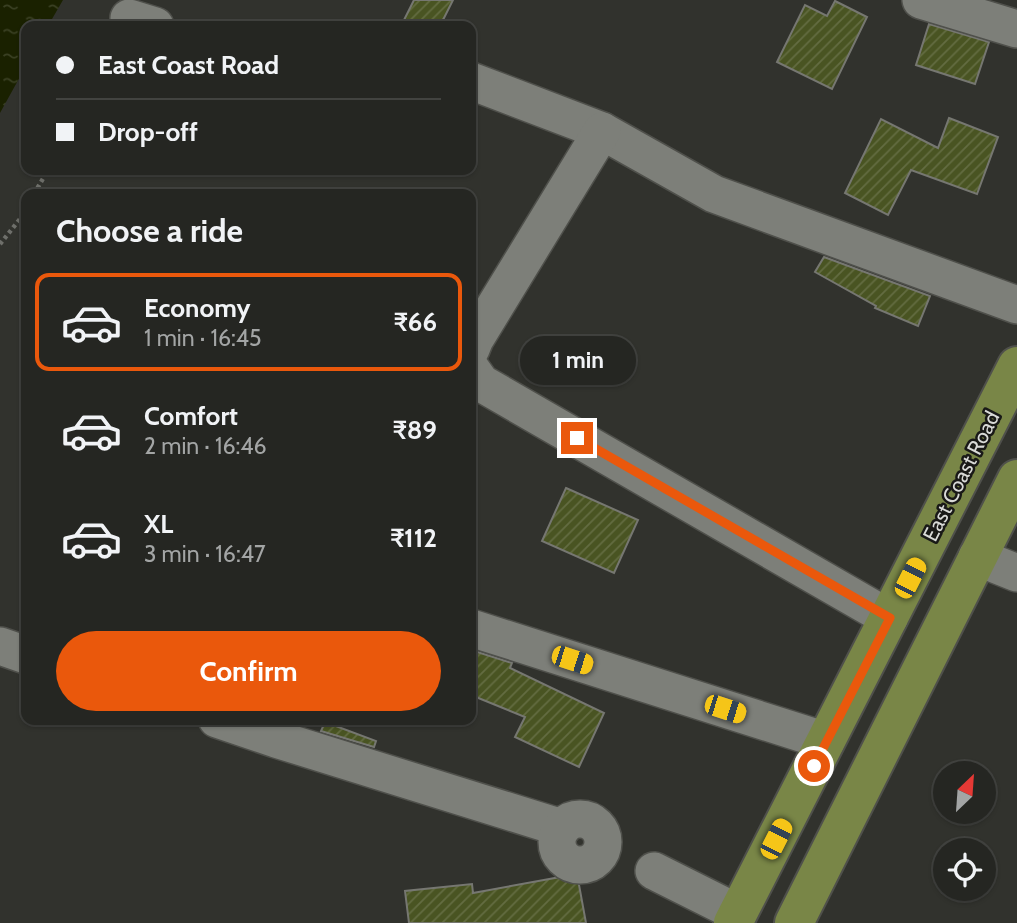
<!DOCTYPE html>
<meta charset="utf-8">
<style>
body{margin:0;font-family:Cabin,sans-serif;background:#2d2e2a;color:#f1f3f6;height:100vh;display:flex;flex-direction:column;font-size:26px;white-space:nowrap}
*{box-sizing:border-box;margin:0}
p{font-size:23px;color:#a3a5a5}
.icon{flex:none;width:38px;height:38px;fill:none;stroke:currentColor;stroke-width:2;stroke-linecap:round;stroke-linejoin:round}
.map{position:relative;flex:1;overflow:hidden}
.panel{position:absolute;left:21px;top:189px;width:455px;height:536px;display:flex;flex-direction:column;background:#252622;border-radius:14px;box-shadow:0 2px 5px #0004,0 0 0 2px #424340}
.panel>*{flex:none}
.hud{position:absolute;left:21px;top:21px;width:455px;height:154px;border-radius:14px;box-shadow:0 2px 5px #0004,0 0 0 2px #424340;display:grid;align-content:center;height:154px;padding:0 35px;background:#252622}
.needle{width:46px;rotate:25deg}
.fabs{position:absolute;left:933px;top:761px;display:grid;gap:14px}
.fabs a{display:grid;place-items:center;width:63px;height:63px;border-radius:50%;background:#252622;box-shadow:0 2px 5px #0004,0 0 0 2px #424340;font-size:35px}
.end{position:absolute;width:32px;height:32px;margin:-16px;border:9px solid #ea580c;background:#fff;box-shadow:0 0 0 4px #fff}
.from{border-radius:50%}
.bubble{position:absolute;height:49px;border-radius:24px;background:#252622;box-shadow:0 2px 5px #0004,0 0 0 2px #424340;font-size:23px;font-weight:700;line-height:49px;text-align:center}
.car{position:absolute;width:21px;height:42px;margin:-21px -10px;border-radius:9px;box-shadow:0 0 5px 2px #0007;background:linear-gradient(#f5c518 24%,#345 0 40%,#f5c518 0 76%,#345 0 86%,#f5c518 0)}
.hud b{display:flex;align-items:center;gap:24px;height:66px;font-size:26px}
.hud b+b{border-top:2px solid #424340}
.hud i{width:18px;height:18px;background:#f1f3f6}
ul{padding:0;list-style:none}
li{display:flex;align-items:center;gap:21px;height:98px;margin:0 14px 10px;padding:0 21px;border:4px solid transparent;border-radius:14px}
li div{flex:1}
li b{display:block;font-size:26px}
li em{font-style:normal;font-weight:700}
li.selected{border-color:#ea580c}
li>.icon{width:63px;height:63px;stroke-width:1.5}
h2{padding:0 35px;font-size:32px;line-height:84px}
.action{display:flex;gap:14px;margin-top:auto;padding:14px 35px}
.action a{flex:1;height:80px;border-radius:42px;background:#ea580c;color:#fff;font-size:28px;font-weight:700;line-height:80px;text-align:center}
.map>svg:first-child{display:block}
</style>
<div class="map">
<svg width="1017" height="923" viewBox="0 0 1017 923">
<defs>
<pattern id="water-ripples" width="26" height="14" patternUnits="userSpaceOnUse" patternTransform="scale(1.75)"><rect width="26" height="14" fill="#1a2100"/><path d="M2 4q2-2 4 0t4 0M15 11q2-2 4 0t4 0" fill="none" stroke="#3b4124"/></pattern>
<pattern id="building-hatch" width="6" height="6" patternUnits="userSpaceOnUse" patternTransform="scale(1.75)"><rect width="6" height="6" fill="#495422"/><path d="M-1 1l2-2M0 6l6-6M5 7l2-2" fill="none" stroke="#636c41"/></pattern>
</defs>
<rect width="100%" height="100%" fill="#31322d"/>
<path fill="url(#water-ripples)" d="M0 0H63L48 26H26V66L0 113Z"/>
<g fill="url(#building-hatch)" stroke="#767771" stroke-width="2">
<path d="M414 0H453L440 26H401Z"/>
<path d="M835 1 867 17 832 89 777 62 805 5 827 16Z"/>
<path d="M929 24 989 42 975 84 916 65Z"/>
<path d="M949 118 998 137 977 194 911 170 888 215 845 193 881 119 938 148Z"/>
<path d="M824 257 930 296 918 326 875 308 876 306 815 272Z"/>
<path d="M566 488 638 520 614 573 542 541Z"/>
<path d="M471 650 512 663 510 668 604 713 579 767 515 737 525 717 471 695Z"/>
<path d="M325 722 376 741 374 747 321 731Z"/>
<path d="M577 874 586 923H409L405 891 472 884 473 893Z"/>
</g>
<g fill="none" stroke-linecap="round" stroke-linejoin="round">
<g stroke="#4f504b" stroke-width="40">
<g id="minor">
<path d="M921 0 1017 29"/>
<path d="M129 18 155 26"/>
<path d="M471 81 602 131 714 194 1017 305"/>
<path d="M471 349 475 339 602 131"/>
<path d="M471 369 481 383 889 618"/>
<path d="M977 557 1017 573"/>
<path d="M471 628 826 741"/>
<path d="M0 646 26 655"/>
<path d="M217 719 276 739 562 828"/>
<circle cx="580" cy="842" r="23"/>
<path d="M654 871 738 913"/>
</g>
</g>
<g stroke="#4f504b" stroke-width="42">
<g id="major">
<path d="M733 923 1017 366"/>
<path d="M794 923 1017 479"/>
</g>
</g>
<g stroke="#6e6f6a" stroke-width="4.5" stroke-dasharray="3.5 3.5" stroke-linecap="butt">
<path d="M34 194 48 170"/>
<path d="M0 244 20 219 26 208"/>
</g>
<use href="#minor" stroke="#7d7f79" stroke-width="37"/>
<use href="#major" stroke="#798647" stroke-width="38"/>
</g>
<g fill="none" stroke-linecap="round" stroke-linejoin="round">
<path stroke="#ea580c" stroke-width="9" d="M577 438 890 618 814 766"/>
</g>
<g text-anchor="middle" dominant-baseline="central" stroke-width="5" stroke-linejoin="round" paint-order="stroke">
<g font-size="21" fill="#d9dad7" stroke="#191917">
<text transform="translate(961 476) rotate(-63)">East Coast Road</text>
</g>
</g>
</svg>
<div class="fabs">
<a><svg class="needle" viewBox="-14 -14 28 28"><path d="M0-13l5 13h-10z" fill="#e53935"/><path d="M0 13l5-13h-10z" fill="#a3a5a5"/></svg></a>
<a><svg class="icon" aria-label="locate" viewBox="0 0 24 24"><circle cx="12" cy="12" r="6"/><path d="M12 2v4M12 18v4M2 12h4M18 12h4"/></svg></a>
</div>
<i class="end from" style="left:814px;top:766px"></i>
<i class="end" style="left:577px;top:438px"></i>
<div class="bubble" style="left:520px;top:336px;width:116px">1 min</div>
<i class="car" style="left:910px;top:578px;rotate:27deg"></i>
<i class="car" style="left:572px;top:660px;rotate:108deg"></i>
<i class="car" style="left:725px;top:709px;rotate:108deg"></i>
<i class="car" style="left:776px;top:839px;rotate:27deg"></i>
<div class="hud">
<b><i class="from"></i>East Coast Road</b>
<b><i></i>Drop-off</b>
</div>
<section class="panel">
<h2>Choose a ride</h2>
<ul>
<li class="selected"><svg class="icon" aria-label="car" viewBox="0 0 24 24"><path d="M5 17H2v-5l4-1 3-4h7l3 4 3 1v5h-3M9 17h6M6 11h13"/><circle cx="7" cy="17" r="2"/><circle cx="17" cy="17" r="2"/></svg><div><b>Economy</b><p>1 min · 16:45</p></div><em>₹66</em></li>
<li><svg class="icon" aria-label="car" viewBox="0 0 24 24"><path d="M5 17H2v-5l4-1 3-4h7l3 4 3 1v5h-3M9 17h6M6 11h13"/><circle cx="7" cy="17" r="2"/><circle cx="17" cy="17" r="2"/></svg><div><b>Comfort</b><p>2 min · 16:46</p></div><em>₹89</em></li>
<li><svg class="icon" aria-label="car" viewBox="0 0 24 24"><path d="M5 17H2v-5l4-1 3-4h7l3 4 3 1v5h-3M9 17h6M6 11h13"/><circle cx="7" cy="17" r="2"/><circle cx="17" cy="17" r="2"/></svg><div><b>XL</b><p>3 min · 16:47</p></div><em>₹112</em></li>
</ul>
<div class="action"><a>Confirm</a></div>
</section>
</div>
